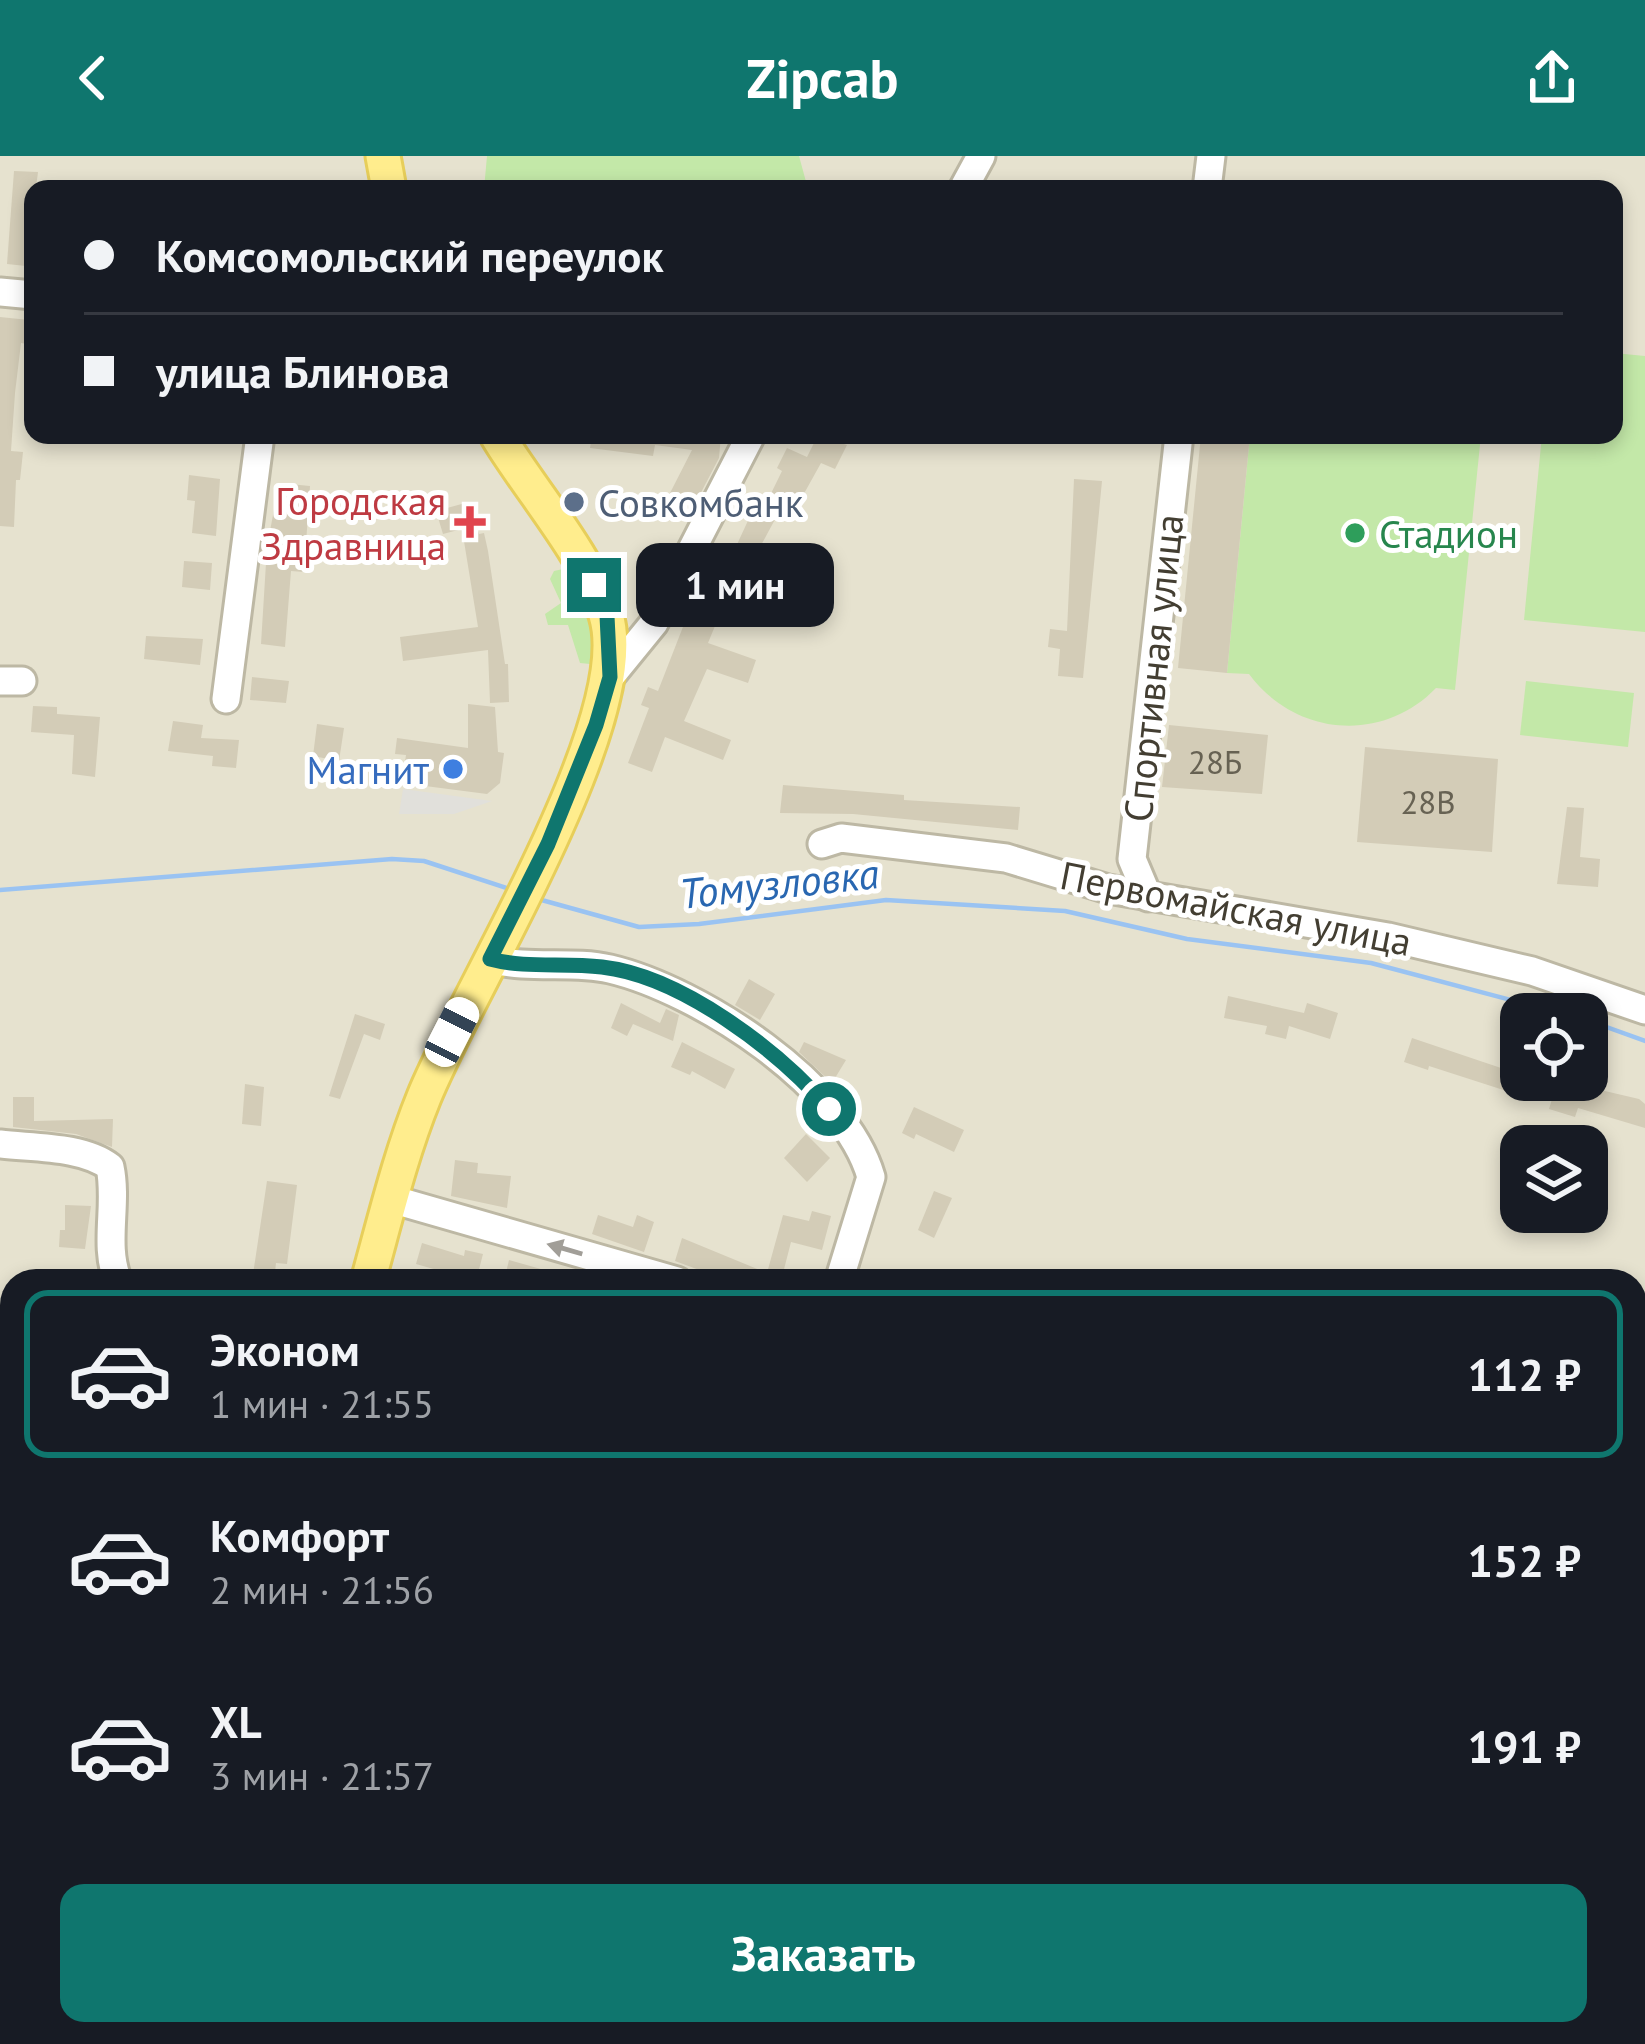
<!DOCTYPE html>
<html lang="ru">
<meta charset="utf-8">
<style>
body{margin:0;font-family:"PT Sans",sans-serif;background:#242831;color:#f1f3f6;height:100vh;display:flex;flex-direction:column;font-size:45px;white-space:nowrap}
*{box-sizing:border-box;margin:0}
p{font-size:39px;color:#9ea1a6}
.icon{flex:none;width:66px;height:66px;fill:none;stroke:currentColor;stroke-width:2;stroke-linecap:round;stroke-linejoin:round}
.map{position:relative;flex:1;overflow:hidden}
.drawer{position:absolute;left:0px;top:1113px;width:1647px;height:777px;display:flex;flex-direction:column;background:#171b24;border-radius:36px 36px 0 0;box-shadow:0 6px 18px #0003}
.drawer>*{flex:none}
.hud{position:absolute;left:24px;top:24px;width:1599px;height:264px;border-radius:24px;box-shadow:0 6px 18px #0003;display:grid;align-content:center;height:264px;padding:0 60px;background:#171b24}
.controls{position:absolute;left:1500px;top:837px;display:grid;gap:24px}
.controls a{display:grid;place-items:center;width:108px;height:108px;border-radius:24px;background:#171b24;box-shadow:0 6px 18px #0003;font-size:60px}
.end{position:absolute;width:54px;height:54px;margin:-27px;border:15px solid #0f766e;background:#fff;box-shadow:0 0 0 6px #fff}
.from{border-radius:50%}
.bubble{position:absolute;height:84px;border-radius:24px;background:#171b24;box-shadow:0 6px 18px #0003;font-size:39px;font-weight:600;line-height:84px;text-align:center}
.car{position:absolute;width:36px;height:72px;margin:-36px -18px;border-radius:15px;box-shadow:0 0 9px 3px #0007;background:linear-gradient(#fff 24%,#345 0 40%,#fff 0 76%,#345 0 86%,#fff 0)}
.hud b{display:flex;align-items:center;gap:42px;height:114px;font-size:45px}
.hud b+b{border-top:3px solid #363941}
.hud i{width:30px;height:30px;background:#f1f3f6}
ul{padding:21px 0 0;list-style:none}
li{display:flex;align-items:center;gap:36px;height:168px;margin:0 24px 18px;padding:0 36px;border:6px solid transparent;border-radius:24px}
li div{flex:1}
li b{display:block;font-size:45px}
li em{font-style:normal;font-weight:600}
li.current{border-color:#0f766e}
li>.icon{width:108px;height:108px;stroke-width:1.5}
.primary-button{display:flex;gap:24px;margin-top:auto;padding:24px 60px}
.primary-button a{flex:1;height:138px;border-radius:24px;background:#0f766e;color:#fff;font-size:48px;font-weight:600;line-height:138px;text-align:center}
header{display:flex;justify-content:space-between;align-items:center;height:156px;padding:0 60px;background:#0f766e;color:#fff;font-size:54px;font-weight:600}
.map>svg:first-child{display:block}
</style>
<header><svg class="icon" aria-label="back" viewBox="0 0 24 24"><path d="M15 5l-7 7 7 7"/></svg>Zipcab<svg class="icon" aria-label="share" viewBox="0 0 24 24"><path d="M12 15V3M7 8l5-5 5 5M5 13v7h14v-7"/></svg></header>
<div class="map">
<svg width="1645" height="1888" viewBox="0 0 1645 1888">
<rect width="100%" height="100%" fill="#f2efe1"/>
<path fill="#e6e2cf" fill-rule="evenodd" d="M0 0H1645V1888H0ZM33 33H1614V279H33ZM1521 858H1587V924H1521ZM1521 990H1587V1056H1521ZM12 1125H1635V1878H12Z"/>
<g fill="#c3e8a8">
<path d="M487 0H799L808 33H484Z"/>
<path d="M1614 197 1645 200V476L1524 464 1542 279H1614Z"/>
<path d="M1250 279H1481L1455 534 1436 532C1382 588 1295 580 1249 518L1227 517Z"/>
<path d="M563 413 572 418 598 480 590 508 580 507 568 469H548L545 458 561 447 550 423 554 415Z"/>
<path d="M1526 525 1634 537 1628 591 1520 579Z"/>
</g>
<path fill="#e1e0db" d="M403 633 492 645 454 658H399Z"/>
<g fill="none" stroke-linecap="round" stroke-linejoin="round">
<g stroke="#9ac3f2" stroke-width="4.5">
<path d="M0 734 392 703 424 705 510 733"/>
<path d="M538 743 639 771 699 768 886 744 1065 755 1187 783 1371 807 1564 858"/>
<path d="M1587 864 1645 885"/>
</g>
</g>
<g fill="#d3ccb7">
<path d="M14 15 38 16 26 110 7 108Z"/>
<path d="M0 161 29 164 27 188 21 187 15 237 11 295 23 296 20 324H16L14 371 0 370Z"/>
<path d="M592 279H721L719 302 694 350 669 339 692 294 655 289 653 300 590 292Z"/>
<path d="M818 279 847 289 835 313 821 307 791 361 779 356 739 430 742 432 730 457 722 453 708 487 756 504 748 527 707 513 684 565 731 584 723 604 665 581 652 616 628 607 649 552 641 549 648 531 658 535 688 458 702 464 752 356 760 360 782 315 777 312 787 292 807 301Z"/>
<path d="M1201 279H1250L1227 517 1178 512Z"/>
<path d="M189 319 220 323 216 380 192 377 195 345 187 344Z"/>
<path d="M1074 323 1102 325 1083 522 1058 520 1060 493 1048 491 1050 473 1067 475Z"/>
<path d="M279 327 310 330 304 416 291 415 285 491 261 488 267 391Z"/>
<path d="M469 346 479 378 484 377 488 395 505 508H508L509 546 490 547 488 494 403 505 400 481 478 471 462 373 443 378 436 355Z"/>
<path d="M184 405 212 407 210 434 182 431Z"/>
<path d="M146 480 203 483 200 509 144 503Z"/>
<path d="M252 521 289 525 286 547 250 544Z"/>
<path d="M468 548 495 551 498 596 504 597 500 627 487 638 402 627 406 599 395 598 397 582 468 592Z"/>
<path d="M33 550 57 551V558L100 561 95 621 72 618 74 579 31 576Z"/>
<path d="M173 565 203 569 201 582 239 584 236 612 212 610 213 600 168 595Z"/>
<path d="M317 568 344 572 339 605 313 600Z"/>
<path d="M1169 569 1268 579 1262 638 1162 631Z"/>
<path d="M1365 591 1498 603 1492 696 1357 686Z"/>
<path d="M783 629 904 639V644L1020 651 1018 674 853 658 780 657Z"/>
<path d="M1567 651 1584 652 1580 701 1600 703 1598 731 1557 728Z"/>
<path d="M749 823 775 838 760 864 735 849Z"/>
<path d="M1228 840 1304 857 1307 847 1338 857 1330 883 1289 870 1286 883 1265 878 1267 870 1224 862Z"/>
<path d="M621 847 660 867 666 853 679 859 673 885 633 868 627 880 611 872Z"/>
<path d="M355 858 385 868 380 884 364 878 340 943 329 940Z"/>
<path d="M1412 882 1501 912 1504 904 1521 910V924H1528L1522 940 1429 910 1428 914 1404 906Z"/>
<path d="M682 886 735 913 725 933 692 915 690 919 671 911Z"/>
<path d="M804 886 846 904 832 927 799 896Z"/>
<path d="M1558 924 1639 943 1645 948V972L1578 952 1575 961 1549 953Z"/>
<path d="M245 928 264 931 261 970 242 968Z"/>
<path d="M13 941H34V965L113 963 112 991 76 978 13 971Z"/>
<path d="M914 951 964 974 954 996 916 978 914 983 902 977Z"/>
<path d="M806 978 830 1002 807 1026 784 1002Z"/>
<path d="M455 1004 478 1007 477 1017 511 1020 507 1052 451 1040Z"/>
<path d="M267 1025 297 1029 287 1108 276 1107 274 1125H252Z"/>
<path d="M934 1035 952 1042 934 1082 918 1074Z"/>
<path d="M65 1049 91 1050 85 1093 59 1091 60 1074H65Z"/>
<path d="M812 1055 831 1060 822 1094 791 1086 781 1125H729L675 1105 682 1082 767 1117 783 1059 809 1065Z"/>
<path d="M598 1059 633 1071 637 1059 654 1066 644 1096 592 1078Z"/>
<path d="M422 1087 464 1100 465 1094 483 1098 476 1125 416 1108Z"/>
<path d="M509 1104 569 1121 568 1125H504Z"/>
</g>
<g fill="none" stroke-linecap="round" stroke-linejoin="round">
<g stroke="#bdb8a4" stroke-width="33">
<g id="minor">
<path d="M963 33 981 0"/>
<path d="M1207 33 1211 0"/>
<path d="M0 136 33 139"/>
<path d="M610 521 654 467 751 279"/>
<path d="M0 525H22"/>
<path d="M226 543 260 279"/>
<path d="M822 688 841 682 1006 702 1108 733 1388 781 1532 815 1645 854"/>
<path d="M1148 741 1132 703 1179 279"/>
<path d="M489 803C531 814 571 804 610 813 699 834 845 929 871 1021L839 1125"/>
<path d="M0 988C33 992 83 990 110 1011 118 1049 103 1089 118 1125"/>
<path d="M391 1043 677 1125"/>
<path d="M0 1332 12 1331"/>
<path d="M1635 1413 1645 1416"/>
<path d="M1635 1477H1645"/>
<path d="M0 1578 12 1581"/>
<path d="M0 1617 12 1620"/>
<path d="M0 1643 12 1645"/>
<path d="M1635 1769 1645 1770"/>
<path d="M0 1843 12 1844"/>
<path d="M275 1878 341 1888"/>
</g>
</g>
<g stroke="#e7ce5a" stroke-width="39">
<g id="major">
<path d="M383 0 389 33"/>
<path d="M368 1125C385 1064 400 1000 424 941 468 832 638 564 606 459 589 400 529 333 497 279"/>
<path d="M230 1888 231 1878"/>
</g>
</g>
<use href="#minor" stroke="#fff" stroke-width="27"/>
<use href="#major" stroke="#ffed8d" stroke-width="33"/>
</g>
<defs><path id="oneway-solid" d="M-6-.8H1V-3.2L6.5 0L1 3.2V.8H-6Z" transform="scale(3)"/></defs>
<use fill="#a19e98" href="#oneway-solid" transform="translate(565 1093) rotate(-164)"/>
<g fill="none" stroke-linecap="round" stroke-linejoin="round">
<path stroke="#0f766e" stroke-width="15" d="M594 429 607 460 610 521 596 569 548 688 490 803C528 813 563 806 602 811 681 820 778 894 829 953"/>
</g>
<circle fill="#5c6f8a" stroke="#fff" stroke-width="4.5" cx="574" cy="346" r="12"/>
<path fill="#e0444e" stroke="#fff" stroke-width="4.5" d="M464 348h12v12h12v12h-12v12h-12v-12h-12v-12h12z"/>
<circle fill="#2e9e5b" stroke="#fff" stroke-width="4.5" cx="1355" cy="377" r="12"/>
<circle fill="#3f7fe0" stroke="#fff" stroke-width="4.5" cx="453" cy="613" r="12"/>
<g text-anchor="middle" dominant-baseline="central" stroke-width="10" stroke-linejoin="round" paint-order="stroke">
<g font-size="33" fill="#676253">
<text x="1215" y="605">28Б</text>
<text x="1428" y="645">28В</text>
</g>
<g font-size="39" fill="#be3a42" stroke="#fff" text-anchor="end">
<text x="446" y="344">Городская<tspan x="446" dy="45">Здравница</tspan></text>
</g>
<g font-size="39" fill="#4e5e75" stroke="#fff" text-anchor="start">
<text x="598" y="346">Совкомбанк</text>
</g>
<g font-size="39" fill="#27864d" stroke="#fff" text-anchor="start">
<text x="1379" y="377">Стадион</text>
</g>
<g font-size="39" fill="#433e32" stroke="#fff">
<text transform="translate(1153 512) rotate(-84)">Спортивная улица</text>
<text transform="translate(1236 752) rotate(11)">Первомайская улица</text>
</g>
<g font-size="39" fill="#366cbe" stroke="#fff" text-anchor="end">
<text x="429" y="613">Магнит</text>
</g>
<g font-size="42" font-style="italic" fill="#2967b1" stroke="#fff">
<text transform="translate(779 727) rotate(-6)">Томузловка</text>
</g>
</g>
</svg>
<div class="controls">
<a><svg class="icon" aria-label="locate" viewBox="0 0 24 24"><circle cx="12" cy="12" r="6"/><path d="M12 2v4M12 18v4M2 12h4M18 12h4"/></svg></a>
<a><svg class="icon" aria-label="layers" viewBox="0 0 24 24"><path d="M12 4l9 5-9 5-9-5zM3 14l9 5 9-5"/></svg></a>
</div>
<i class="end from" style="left:829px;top:953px"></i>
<i class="end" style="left:594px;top:429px"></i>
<div class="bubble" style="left:636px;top:387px;width:198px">1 мин</div>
<i class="car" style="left:452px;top:876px;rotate:27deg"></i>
<div class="hud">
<b><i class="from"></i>Комсомольский переулок</b>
<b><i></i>улица Блинова</b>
</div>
<section class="drawer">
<ul>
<li class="current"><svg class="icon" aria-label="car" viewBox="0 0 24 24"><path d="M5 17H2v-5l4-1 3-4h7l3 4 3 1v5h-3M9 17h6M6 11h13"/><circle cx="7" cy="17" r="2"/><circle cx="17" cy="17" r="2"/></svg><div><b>Эконом</b><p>1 мин · 21:55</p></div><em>112 ₽</em></li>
<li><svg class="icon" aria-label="car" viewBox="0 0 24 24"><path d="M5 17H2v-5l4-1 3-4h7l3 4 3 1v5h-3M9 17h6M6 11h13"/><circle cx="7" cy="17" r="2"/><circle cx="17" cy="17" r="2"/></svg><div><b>Комфорт</b><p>2 мин · 21:56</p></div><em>152 ₽</em></li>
<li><svg class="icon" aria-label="car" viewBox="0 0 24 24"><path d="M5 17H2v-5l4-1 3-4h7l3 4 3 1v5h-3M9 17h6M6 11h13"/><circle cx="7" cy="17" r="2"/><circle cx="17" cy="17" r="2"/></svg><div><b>XL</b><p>3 мин · 21:57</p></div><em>191 ₽</em></li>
</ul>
<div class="primary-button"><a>Заказать</a></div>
</section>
</div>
